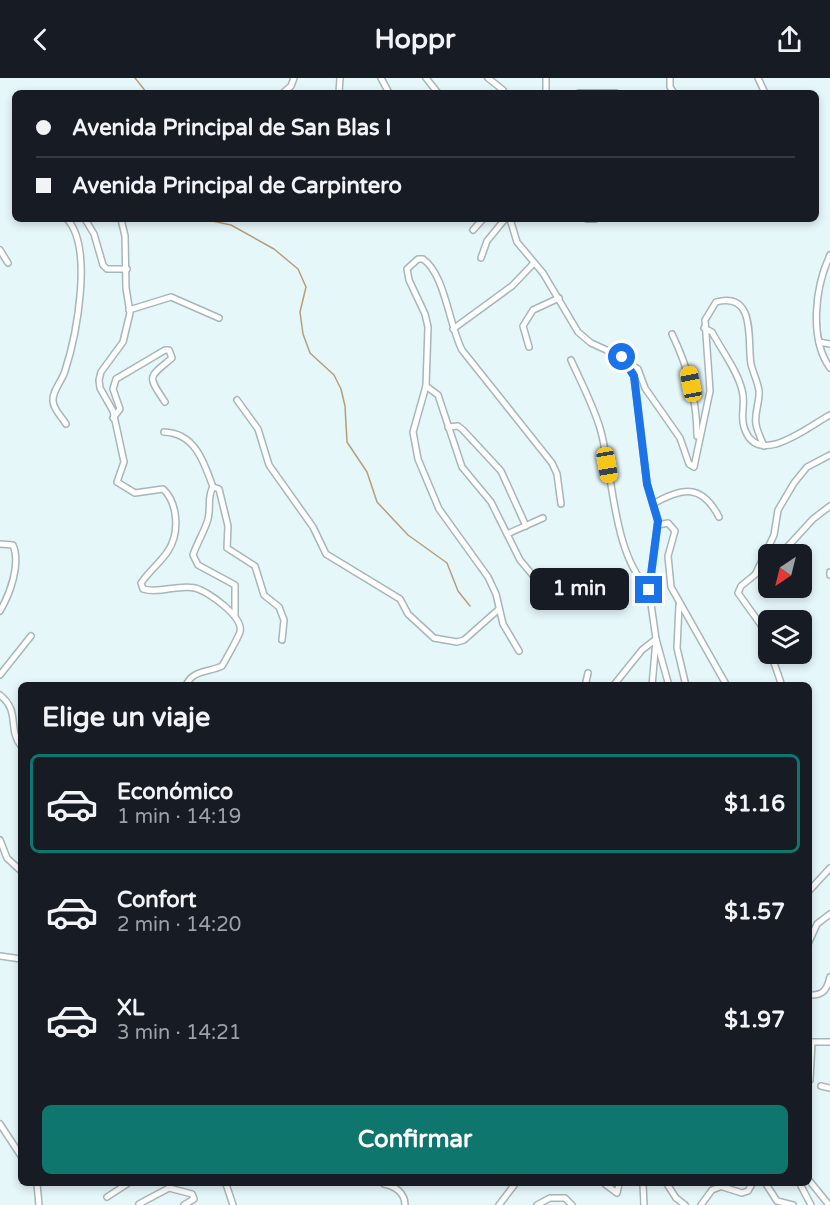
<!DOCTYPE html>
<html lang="es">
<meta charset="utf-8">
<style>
body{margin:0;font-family:"Varela Round",sans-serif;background:#242831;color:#f1f3f6;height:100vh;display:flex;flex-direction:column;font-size:22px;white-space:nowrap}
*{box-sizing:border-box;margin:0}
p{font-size:20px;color:#9ea1a6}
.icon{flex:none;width:33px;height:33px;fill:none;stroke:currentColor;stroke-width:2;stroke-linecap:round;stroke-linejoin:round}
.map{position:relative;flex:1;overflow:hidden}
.sheet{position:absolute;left:18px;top:604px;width:794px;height:504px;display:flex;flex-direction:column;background:#171b24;border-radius:9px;box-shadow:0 3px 9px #0003}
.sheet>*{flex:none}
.hud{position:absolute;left:12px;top:12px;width:807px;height:132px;border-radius:9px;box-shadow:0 3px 9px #0003;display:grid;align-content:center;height:132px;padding:0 24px;background:#171b24}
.needle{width:39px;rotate:215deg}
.controls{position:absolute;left:758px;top:466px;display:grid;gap:12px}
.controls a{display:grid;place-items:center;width:54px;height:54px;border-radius:9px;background:#171b24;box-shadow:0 3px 9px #0003;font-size:30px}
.end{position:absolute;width:27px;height:27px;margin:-14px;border:8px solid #1a73e8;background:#fff;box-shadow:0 0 0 3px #fff}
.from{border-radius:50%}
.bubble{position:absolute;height:42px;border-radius:9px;background:#171b24;box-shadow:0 3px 9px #0003;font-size:20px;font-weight:700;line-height:42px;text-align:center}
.car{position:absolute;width:18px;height:36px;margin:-18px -9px;border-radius:8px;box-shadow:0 0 4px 2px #0007;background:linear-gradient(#f5c518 24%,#345 0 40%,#f5c518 0 76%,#345 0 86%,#f5c518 0)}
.hud b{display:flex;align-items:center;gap:21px;height:57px;font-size:22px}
.hud b+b{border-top:2px solid #363941}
.hud i{width:15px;height:15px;background:#f1f3f6}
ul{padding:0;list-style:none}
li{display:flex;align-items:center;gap:18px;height:99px;margin:0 12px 9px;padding:0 12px;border:3px solid transparent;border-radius:9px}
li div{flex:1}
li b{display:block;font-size:22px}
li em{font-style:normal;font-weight:700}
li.on{border-color:#0f766e}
li>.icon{width:54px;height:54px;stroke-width:1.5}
h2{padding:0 24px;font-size:27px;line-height:72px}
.cta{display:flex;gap:12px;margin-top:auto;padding:12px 24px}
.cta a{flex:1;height:69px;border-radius:9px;background:#0f766e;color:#fff;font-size:24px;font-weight:700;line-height:69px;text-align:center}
header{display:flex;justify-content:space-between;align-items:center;height:78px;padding:0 24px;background:#171b24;font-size:27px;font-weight:700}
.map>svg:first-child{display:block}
</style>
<header><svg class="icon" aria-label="back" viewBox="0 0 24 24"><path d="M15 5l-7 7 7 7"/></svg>Hoppr<svg class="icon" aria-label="share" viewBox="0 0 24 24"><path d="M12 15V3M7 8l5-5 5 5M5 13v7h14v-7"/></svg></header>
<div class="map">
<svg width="830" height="1127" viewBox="0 0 830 1127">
<rect width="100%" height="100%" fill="#e6f7fa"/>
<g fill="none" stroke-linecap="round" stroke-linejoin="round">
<g stroke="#b79e7a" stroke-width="1.5">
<path d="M135 0 147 15"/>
<path d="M203 141 231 147 274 171 298 191 306 209 300 234 303 256 310 275 334 297 341 311 345 328 347 364 367 394 377 424 408 457 447 485 458 513 470 528"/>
</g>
<g stroke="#a7b6b9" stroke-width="8">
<g id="minor">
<path d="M381 0 389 15"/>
<path d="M426 0 438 15"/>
<path d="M488 0 503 12"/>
<path d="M546 0V15"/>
<path d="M670 0V9L674 15"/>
<path d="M758 0 765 15"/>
<path d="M283 15 291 8 294 0"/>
<path d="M339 15 340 0"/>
<path d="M579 15H616"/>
<path d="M85 141 94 156 103 187 107 191H127"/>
<path d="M121 141 125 158 126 210 130 235 123 264 101 294 99 302 100 310 113 333 124 384 117 404 135 415 163 411C178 425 180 455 168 473 161 484 149 493 141 505L143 511C160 516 177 506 195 510 208 513 244 539 240 554 239 558 225 583 222 588 210 594 191 592 186 608"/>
<path d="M510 141 517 164 543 195 578 254 591 265 622 279 634 298 647 406 658 443 649 512 656 561 669 608"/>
<path d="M587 141H595"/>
<path d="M473 152 483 141"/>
<path d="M0 172 8 185"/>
<path d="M830 177C815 209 809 261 830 290"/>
<path d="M481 180 487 163 505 141"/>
<path d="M129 232 171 219 219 240"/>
<path d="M704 250 712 254C722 273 737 292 742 312 746 325 740 337 744 349 757 392 809 348 830 337"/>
<path d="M453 251 512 208 533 186"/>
<path d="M672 256C688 289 697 321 697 358"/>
<path d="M819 264 830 266"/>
<path d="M529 269 523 248 533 232 559 220"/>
<path d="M571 282C581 304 593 327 600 350 614 399 612 474 649 512"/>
<path d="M628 285 638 291 645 310 680 360 689 386 694 389 710 313 705 242 716 224C757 213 747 264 751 286 753 295 758 304 759 313 760 324 754 335 756 346 757 353 761 361 764 368"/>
<path d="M426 308 438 317 462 389 491 424 520 482 551 519"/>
<path d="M237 322 258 351 269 387 313 449 326 476 400 521 408 536 434 560 457 564 464 562 499 531"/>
<path d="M113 340 120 331 113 311 116 301 165 272H169L172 280C148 300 147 297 165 324"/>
<path d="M66 346C62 339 53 331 53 323 52 313 62 303 65 293 76 259 94 170 67 141"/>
<path d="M448 349 458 348 463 352 501 393 526 448"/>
<path d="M164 354C195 355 204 384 213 409"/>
<path d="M653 426C683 409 702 406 719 439"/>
<path d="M658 447 668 445 675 453 668 478 671 509 727 608"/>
<path d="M507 456 543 440"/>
<path d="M0 466 13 467C21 486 10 516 0 533"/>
<path d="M780 477 813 441 830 428"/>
<path d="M768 486 741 508 738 515 761 547 768 568"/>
<path d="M830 494V497"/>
<path d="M756 495 774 457 778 432 794 405 807 389 830 377"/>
<path d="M679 527 677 570 686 608"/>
<path d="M235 537V507L198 487 193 477C197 465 206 450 208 441 211 430 207 418 213 409L219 411 228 448 227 470 255 488 264 517 279 529 284 542 282 562"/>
<path d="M519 573 503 546 496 516 488 499 439 431 418 381 413 354 426 308 428 249 425 236 409 202 407 191 418 181H423C445 196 449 247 462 272L552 385 557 396 561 426"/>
<path d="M771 576 782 608"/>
<path d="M0 597 31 558"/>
<path d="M585 608 588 595"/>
<path d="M613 608 642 572 656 561"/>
<path d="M652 608 656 562"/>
<path d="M0 617C21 634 7 650 21 668"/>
<path d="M0 762 7 780 21 793"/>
<path d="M808 814 830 790"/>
<path d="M808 866 817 846 830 836"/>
<path d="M0 878 21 881"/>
<path d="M808 917C823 918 827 912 830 899"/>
<path d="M811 964H830"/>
<path d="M810 1002 812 964"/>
<path d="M821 1008 830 1010"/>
<path d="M0 1046 21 1078"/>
<path d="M808 1101 829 1127"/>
<path d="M37 1106 39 1127"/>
<path d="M226 1106 233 1127"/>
<path d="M384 1106C395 1108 405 1115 405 1127"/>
<path d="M605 1106 617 1115 619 1106"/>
<path d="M643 1106 644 1127"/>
<path d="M667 1106 676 1120 685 1127"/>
<path d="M766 1106 777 1123 793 1127"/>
<path d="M800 1106 811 1127"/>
<path d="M723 1109 742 1115 748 1113 752 1106"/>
<path d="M107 1119 127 1106"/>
<path d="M139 1126 169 1110 192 1116 194 1121 184 1127"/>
<path d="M499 1127 515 1106"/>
<path d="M537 1127 550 1120H565L572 1127"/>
<path d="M701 1127 712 1112 727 1106"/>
</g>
</g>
<use href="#minor" stroke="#fff" stroke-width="5"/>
</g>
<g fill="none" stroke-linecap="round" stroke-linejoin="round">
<path stroke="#1a73e8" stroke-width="8" d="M622 279 634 298 647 406 658 443 649 512"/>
</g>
</svg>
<div class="controls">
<a><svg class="needle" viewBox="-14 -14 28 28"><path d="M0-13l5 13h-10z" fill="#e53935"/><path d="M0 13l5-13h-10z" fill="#9ea1a6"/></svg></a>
<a><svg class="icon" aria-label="layers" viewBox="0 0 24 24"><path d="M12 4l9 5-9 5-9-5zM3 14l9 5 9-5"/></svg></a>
</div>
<i class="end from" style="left:622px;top:279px"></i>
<i class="end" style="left:649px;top:512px"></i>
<div class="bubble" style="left:530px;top:490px;width:99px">1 min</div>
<i class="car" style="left:691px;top:306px;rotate:349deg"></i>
<i class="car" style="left:607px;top:387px;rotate:170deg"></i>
<div class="hud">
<b><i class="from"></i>Avenida Principal de San Blas I</b>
<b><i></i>Avenida Principal de Carpintero</b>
</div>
<section class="sheet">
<h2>Elige un viaje</h2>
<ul>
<li class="on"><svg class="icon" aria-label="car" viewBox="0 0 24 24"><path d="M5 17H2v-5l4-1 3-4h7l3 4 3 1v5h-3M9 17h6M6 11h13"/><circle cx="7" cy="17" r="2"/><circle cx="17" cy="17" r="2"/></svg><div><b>Económico</b><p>1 min · 14:19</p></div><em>$1.16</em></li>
<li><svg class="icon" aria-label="car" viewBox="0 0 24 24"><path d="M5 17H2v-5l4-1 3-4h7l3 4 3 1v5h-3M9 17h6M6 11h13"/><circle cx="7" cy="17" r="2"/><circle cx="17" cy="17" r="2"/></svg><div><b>Confort</b><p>2 min · 14:20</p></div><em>$1.57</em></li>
<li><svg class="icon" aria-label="car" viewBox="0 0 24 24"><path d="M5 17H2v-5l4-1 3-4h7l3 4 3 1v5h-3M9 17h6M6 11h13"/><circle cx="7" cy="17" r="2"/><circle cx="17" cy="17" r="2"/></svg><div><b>XL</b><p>3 min · 14:21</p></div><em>$1.97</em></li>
</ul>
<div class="cta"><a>Confirmar</a></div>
</section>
</div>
